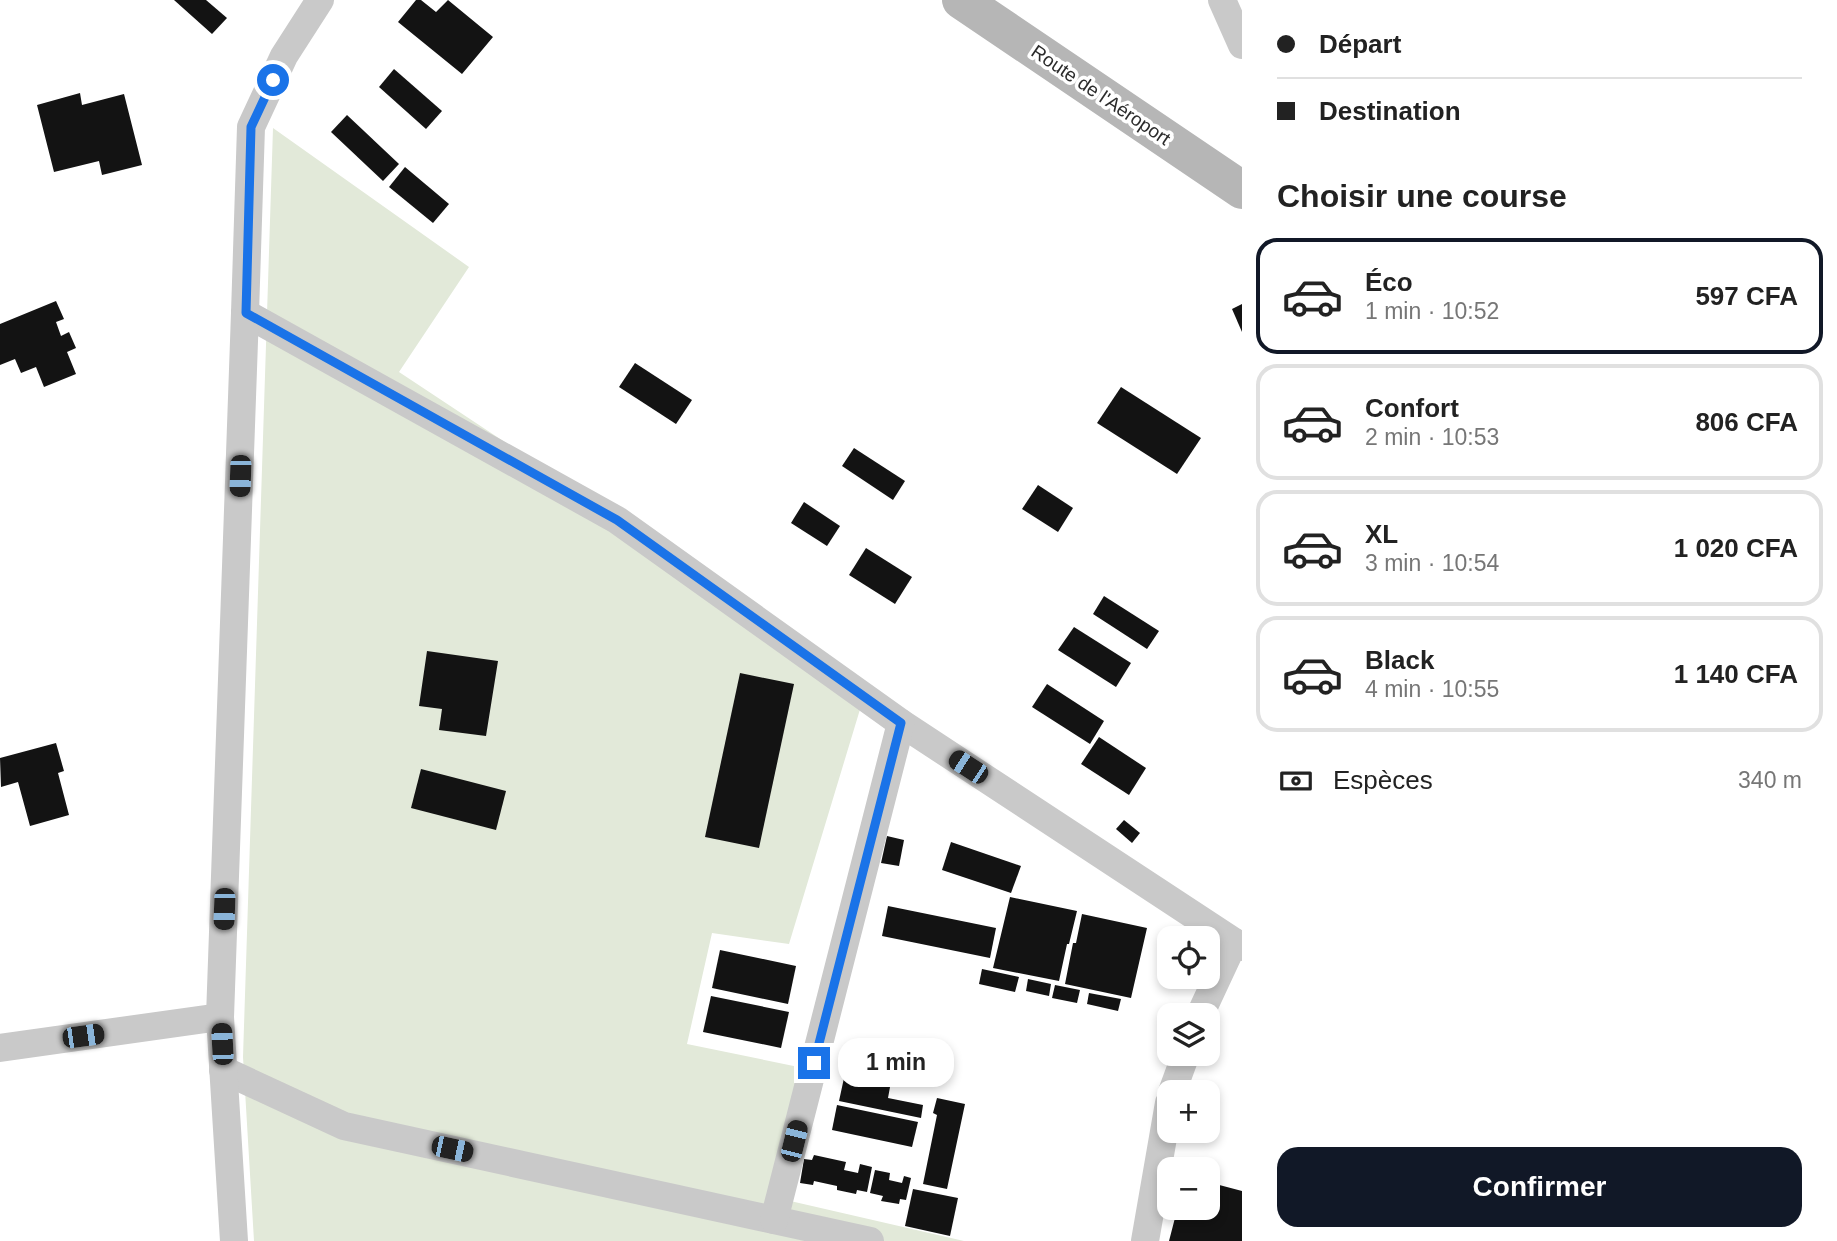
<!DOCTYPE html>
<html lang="fr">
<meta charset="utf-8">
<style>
body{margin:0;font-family:Arial,sans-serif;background:#f2f2f2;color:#222;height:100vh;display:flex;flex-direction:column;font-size:26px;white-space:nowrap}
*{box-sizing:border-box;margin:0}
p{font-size:23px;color:#767676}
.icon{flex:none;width:38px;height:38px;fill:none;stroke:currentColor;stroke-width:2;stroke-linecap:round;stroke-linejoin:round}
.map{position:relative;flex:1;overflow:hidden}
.details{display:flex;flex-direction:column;background:#fff;width:595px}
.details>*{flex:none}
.guide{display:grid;align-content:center;height:154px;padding:0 35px;background:#fff}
.buttons{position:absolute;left:1157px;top:926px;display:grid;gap:14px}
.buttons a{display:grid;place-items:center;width:63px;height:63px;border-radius:14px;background:#fff;box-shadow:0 4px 10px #0003;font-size:35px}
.end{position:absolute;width:32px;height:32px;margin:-16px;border:9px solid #1a73e8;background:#fff;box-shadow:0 0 0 4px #fff}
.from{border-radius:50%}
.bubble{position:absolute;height:49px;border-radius:21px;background:#fff;box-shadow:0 4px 10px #0003;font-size:23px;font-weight:800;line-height:49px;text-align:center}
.car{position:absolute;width:21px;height:42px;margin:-21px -10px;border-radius:9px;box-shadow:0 0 5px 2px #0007;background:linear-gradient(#222 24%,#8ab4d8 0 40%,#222 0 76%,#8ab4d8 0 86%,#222 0)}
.guide b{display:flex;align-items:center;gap:24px;height:66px;font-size:26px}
.guide b+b{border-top:2px solid #e0e0e0}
.guide i{width:18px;height:18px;background:#222}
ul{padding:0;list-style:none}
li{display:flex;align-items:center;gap:21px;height:116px;margin:0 14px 10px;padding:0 21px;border:4px solid #e0e0e0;border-radius:21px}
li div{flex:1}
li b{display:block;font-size:26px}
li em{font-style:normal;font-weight:800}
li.selected{border-color:#111827}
li>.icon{width:63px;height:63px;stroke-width:1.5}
h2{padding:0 35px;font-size:32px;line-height:84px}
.pay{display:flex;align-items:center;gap:18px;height:77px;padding:0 35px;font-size:26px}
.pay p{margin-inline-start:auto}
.button{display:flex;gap:14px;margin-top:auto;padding:14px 35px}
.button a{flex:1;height:80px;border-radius:21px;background:#111827;color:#fff;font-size:28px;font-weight:800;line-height:80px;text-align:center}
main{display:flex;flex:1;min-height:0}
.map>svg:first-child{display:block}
</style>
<main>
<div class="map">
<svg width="1242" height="1241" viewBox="0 0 1242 1241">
<rect width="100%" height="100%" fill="#fff"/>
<path fill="#e2e9d9" d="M273 128 469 267 399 372 868 683 789 944 712 933 687 1044 818 1071 786 1200 964 1241H254L243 1057Z"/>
<g fill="#131313">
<path d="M174 0H206L227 18 212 34Z"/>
<path d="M416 0H421L436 12 448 0 493 37 462 74 398 22Z"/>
<path d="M394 69 442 111 426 129 379 87Z"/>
<path d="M80 93 82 105 124 94 142 165 102 175 99 161 54 172 37 105Z"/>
<path d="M347 115 399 164 383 181 331 132Z"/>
<path d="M405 167 449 204 433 223 389 187Z"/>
<path d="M56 301 64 319 56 322 61 336 69 332 76 348 67 352 76 374 44 387 36 367 21 373 15 359 0 365V324Z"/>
<path d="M1242 304V332L1232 309Z"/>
<path d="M635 363 692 400 676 424 619 387Z"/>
<path d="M1121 387 1201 438 1177 474 1097 423Z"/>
<path d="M854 448 905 481 893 500 842 466Z"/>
<path d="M1038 485 1073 508 1058 532 1022 509Z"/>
<path d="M804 502 840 526 827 546 791 523Z"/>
<path d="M866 548 912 577 895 604 849 575Z"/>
<path d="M1104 596 1159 631 1147 649 1093 614Z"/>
<path d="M1074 627 1131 663 1116 687 1058 650Z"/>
<path d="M427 651 498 661 486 736 439 730 442 709 419 706Z"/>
<path d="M740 673 794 684 759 848 705 837Z"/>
<path d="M1047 684 1104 721 1090 744 1032 707Z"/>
<path d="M1099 737 1146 768 1129 795 1081 764Z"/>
<path d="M56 743 64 771 58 773 69 815 30 826 18 782 1 787 0 758Z"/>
<path d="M421 769 506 791 496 830 411 808Z"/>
<path d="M1124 820 1140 833 1132 843 1116 829Z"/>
<path d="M887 836 904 840 899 866 881 863Z"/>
<path d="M951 842 1021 866 1011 893 942 870Z"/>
<path d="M1010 897 1077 911 1069 944H1067L1059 981 993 968Z"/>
<path d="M888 906 996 928 990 958 882 936Z"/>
<path d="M1082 914 1147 928 1131 998 1065 984 1073 943H1076Z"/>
<path d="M720 950 796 966 788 1004 712 988Z"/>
<path d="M982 969 1019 977 1015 992 979 984Z"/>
<path d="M1028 979 1051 984 1049 996 1026 991Z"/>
<path d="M1055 985 1080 990 1077 1003 1052 998Z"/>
<path d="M1089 993 1121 999 1118 1011 1087 1004Z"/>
<path d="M711 996 789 1012 781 1048 703 1032Z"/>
<path d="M844 1078 890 1087 888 1098 923 1105 921 1118 839 1101Z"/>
<path d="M937 1098 965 1104 947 1189 923 1184 937 1115 933 1113Z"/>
<path d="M837 1105 918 1122 912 1147 832 1130Z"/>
<path d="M814 1155 846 1162 844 1170 858 1173 860 1164 872 1167 867 1192 857 1190 856 1194 837 1190V1186L814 1181 813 1185 800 1183 804 1159 812 1160Z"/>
<path d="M875 1170 890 1173 889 1180 902 1183 904 1176 911 1178 906 1200 900 1199 899 1204 881 1201 883 1196 870 1193Z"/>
<path d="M1208 1182 1242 1191V1241H1169L1176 1214 1186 1217 1189 1208H1208Z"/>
<path d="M913 1189 958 1198 950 1236 905 1226Z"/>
</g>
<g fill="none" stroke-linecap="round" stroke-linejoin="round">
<g stroke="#c9c9c9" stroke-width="28">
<path d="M1222 0 1242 45"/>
<path d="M245 313 617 520 901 723 1242 947"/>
<path d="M1200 1015 1234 942"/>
<path d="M0 1048 220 1017"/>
<path d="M223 1070 344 1126 870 1241"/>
<path d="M1172 1092 1186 1054"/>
<path d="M774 1220 901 723"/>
<path d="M234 1241 220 1017 245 313 251 127 284 56 320 0"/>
<path d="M1145 1241 1169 1103"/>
</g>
<path stroke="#b6b6b6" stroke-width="38" d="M961 0 1242 190"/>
</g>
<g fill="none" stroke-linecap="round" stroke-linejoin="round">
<path stroke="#1a73e8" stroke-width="9" d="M273 80 251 127 246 313 617 520 901 723 814 1063"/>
</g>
<g text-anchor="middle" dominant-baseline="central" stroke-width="7" stroke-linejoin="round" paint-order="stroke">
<g font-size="19" fill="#2c2c2c" stroke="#fff">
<text transform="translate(1101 95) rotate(34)">Route de l'Aéroport</text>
</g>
</g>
</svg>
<div class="buttons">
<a><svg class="icon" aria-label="locate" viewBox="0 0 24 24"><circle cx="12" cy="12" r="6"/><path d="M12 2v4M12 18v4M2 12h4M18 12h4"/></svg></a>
<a><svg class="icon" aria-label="layers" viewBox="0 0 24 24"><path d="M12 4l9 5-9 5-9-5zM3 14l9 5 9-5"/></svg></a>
<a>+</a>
<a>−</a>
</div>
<i class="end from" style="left:273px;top:80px"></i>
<i class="end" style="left:814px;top:1063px"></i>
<div class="bubble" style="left:838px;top:1038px;width:116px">1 min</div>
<i class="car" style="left:240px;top:476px;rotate:182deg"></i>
<i class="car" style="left:968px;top:767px;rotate:303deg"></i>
<i class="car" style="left:224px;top:909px;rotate:182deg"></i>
<i class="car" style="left:83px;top:1036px;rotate:82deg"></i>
<i class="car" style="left:222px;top:1044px;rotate:357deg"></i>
<i class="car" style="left:794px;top:1141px;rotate:14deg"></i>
<i class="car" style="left:452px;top:1149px;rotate:102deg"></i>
</div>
<section class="details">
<div class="guide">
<b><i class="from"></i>Départ</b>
<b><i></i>Destination</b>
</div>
<h2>Choisir une course</h2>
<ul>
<li class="selected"><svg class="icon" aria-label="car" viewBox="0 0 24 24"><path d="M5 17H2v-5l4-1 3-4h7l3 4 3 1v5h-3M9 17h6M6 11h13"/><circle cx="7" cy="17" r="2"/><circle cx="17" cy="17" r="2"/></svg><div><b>Éco</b><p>1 min · 10:52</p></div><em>597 CFA</em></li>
<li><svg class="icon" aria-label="car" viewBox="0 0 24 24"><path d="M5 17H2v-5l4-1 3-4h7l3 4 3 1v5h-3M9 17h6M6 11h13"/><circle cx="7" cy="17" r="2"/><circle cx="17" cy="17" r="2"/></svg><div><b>Confort</b><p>2 min · 10:53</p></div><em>806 CFA</em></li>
<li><svg class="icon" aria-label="car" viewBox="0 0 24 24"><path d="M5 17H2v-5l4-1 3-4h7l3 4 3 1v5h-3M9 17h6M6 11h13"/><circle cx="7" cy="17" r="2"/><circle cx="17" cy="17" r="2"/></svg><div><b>XL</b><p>3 min · 10:54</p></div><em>1 020 CFA</em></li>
<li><svg class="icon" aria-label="car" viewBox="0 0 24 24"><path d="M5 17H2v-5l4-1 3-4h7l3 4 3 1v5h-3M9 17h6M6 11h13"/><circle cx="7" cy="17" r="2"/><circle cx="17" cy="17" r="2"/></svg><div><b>Black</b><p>4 min · 10:55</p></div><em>1 140 CFA</em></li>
</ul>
<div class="pay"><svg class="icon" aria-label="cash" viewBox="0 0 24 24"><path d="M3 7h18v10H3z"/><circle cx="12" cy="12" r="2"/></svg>Espèces<p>340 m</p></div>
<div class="button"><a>Confirmer</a></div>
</section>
</main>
